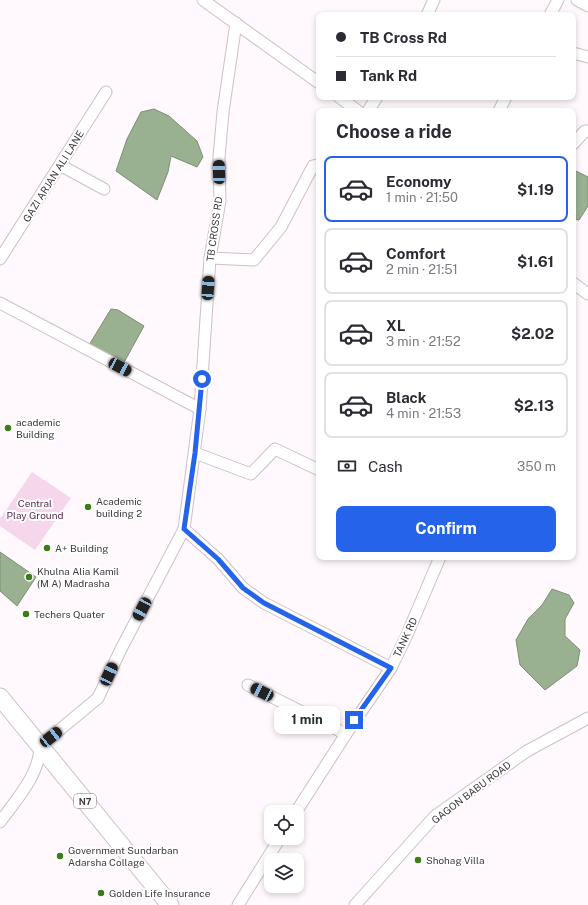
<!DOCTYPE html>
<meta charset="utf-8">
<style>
body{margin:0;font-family:"Public Sans",sans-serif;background:#f7f7f7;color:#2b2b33;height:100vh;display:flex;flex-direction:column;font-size:15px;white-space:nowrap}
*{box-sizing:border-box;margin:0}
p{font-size:13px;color:#7c7c81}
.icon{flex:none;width:22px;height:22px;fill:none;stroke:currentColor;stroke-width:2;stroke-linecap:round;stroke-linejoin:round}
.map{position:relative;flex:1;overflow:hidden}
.details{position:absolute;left:316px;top:108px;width:260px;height:452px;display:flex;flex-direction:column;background:#fff;border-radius:8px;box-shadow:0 2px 6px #0003}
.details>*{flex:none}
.banner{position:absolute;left:316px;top:12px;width:260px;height:88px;border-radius:8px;box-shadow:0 2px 6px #0003;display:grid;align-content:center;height:88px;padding:0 20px;background:#fff}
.controls{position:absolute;left:264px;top:805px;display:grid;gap:8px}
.controls a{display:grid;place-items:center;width:40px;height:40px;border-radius:8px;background:#fff;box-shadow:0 2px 6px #0003;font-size:20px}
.end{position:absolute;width:18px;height:18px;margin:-9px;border:5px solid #2563eb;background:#fff;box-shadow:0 0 0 2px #fff}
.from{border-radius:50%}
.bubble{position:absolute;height:28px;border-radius:8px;background:#fff;box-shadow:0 2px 6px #0003;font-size:13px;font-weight:700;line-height:28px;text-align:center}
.car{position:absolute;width:12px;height:24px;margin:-12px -6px;border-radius:5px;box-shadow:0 0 3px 1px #0007;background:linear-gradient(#222 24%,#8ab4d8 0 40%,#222 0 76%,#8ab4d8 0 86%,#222 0)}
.banner b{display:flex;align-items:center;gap:14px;height:38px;font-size:15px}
.banner b+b{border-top:1px solid #e1e1e2}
.banner i{width:10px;height:10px;background:#2b2b33}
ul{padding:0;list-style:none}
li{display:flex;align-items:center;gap:12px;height:66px;margin:0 8px 6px;padding:0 12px;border:2px solid #e1e1e2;border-radius:8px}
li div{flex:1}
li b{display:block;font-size:15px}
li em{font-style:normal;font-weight:700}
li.current{border-color:#2563eb}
li>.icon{width:36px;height:36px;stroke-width:1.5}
h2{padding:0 20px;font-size:18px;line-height:48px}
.pay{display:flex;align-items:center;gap:10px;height:44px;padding:0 20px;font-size:15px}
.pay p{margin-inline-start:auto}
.action{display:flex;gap:8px;margin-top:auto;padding:8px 20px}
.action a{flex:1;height:46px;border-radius:8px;background:#2563eb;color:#fff;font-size:16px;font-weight:700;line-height:46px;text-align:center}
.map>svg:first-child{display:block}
</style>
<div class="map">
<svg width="588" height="905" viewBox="0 0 588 905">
<rect width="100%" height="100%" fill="#fff8fd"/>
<path fill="#f5d6eb" d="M32 472 71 498 35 550 0 526V519Z"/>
<g fill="#99b190" stroke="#7e8e77">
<path d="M154 109 169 116 197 141 203 157 197 167 171 156 168 172 157 200 116 171 127 139 141 112Z"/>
<path d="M574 170 588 177V206L579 220 573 219Z"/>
<path d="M111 309 118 310 144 326 122 366 89 345Z"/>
<path d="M0 552 36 577 17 606 0 591Z"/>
<path d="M552 589 569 595 574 603 565 619V636L580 650 577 666 545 690 520 665 516 640 528 619 542 605Z"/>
</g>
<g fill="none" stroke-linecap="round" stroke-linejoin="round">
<g stroke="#ccc1c8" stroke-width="13">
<g id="minor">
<path d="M203 0 319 83"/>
<path d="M577 0 588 6"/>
<path d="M427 15 434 0"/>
<path d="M550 15 558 0"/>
<path d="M573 53 588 57"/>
<path d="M339 97 358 111"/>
<path d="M368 111 377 97"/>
<path d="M499 111 506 97"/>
<path d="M573 144 585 131H588"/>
<path d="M60 165 104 189"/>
<path d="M210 258 254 260 281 227 313 166 319 165"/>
<path d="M0 259 106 92"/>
<path d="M573 283 588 294"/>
<path d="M0 303 200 409"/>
<path d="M195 453 251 474 275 449 319 470"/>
<path d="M184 529 218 559 243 588 264 603 391 668"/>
<path d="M248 685 346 734"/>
<path d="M296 812 346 734 391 668 406 637 440 557"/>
<path d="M0 822C16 800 40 774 40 746L98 698 121 649 184 529 200 409 210 258 220 201 219 157 223 112 236 23"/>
<path d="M238 905 280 838"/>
<path d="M355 905 435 816 527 751 588 718"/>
</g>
</g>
<g stroke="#ccc1c8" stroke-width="19">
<path id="highway" d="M0 697 170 905"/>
</g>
<use href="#minor" stroke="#fff" stroke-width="11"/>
<use href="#highway" stroke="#fff" stroke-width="17"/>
</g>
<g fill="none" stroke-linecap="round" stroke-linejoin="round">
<path stroke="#2563eb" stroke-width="5" d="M202 379 195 453 184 529 218 559 243 588 264 603 391 668 354 720"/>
</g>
<g fill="#3c7c1a" stroke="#fff" stroke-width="1.5">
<circle cx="8" cy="428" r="4"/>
<circle cx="88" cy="507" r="4"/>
<circle cx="47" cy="548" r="4"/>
<circle cx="29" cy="577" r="4"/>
<circle cx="26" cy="614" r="4"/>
<circle cx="60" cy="856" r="4"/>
<circle cx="418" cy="860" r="4"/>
<circle cx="101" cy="893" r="4"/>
</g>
<g text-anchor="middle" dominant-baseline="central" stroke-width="4" stroke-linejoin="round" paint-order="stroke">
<rect fill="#fff" stroke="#797678" stroke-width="1" x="74" y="794" width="22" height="14" rx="3"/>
<g font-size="9" font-weight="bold" fill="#3f3b3e">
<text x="85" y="801">N7</text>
</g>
<g font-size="10" fill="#3f3b3e" stroke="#fff">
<text transform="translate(53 176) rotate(-58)">GAZI ARJAN ALI LANE</text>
<text transform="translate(214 229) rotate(-82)">TB CROSS RD</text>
<text transform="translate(405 637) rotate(-65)">TANK RD</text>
<text transform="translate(471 792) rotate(-37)">GAGON BABU ROAD</text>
</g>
<g font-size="10" fill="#3f3b3e" stroke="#fff" text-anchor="start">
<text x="16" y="422">academic<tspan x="16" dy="12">Building</tspan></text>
<text x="96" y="501">Academic<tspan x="96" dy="12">building 2</tspan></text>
<text x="55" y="548">A+ Building</text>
<text x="37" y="571">Khulna Alia Kamil<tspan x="37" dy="12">(M A) Madrasha</tspan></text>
<text x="34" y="614">Techers Quater</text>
<text x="68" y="850">Government Sundarban<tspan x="68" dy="12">Adarsha Collage</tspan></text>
<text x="426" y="860">Shohag Villa</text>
<text x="109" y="893">Golden Life Insurance</text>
</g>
<g font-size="10" fill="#5b2c50" stroke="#fff">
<text x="35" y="503">Central<tspan x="35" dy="12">Play Ground</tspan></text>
</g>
</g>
</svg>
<div class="controls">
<a><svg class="icon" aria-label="locate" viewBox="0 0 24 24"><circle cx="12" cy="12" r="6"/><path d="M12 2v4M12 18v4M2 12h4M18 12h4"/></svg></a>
<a><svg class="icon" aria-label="layers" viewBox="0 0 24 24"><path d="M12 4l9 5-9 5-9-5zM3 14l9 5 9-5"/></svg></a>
</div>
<i class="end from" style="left:202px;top:379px"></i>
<i class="end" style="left:354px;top:720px"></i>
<div class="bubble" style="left:274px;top:706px;width:66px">1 min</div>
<i class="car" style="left:219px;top:172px;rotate:359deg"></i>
<i class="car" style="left:208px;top:288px;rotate:4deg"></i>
<i class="car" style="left:120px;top:367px;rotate:118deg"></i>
<i class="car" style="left:142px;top:609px;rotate:208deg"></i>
<i class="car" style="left:109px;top:674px;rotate:25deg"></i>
<i class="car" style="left:262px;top:692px;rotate:297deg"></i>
<i class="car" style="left:51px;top:737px;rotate:52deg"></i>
<div class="banner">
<b><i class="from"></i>TB Cross Rd</b>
<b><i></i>Tank Rd</b>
</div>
<section class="details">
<h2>Choose a ride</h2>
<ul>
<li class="current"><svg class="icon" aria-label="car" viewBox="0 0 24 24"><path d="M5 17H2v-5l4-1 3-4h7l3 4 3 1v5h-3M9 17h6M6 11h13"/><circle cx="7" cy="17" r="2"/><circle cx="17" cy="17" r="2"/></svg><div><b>Economy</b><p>1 min · 21:50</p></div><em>$1.19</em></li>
<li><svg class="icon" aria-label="car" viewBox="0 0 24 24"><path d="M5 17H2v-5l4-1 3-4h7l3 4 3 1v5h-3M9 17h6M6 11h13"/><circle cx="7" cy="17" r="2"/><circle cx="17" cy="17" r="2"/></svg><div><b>Comfort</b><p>2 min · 21:51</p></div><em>$1.61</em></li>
<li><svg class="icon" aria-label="car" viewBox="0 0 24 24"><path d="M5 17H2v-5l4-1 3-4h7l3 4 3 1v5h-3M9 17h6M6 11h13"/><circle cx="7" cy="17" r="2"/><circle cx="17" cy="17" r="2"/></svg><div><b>XL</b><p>3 min · 21:52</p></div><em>$2.02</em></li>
<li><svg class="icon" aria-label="car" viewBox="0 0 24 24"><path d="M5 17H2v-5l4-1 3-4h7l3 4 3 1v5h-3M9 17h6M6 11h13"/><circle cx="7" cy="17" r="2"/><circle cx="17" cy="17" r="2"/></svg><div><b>Black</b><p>4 min · 21:53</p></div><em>$2.13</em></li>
</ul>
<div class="pay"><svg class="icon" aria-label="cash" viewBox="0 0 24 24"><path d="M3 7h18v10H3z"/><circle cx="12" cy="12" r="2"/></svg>Cash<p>350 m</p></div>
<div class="action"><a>Confirm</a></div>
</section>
</div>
